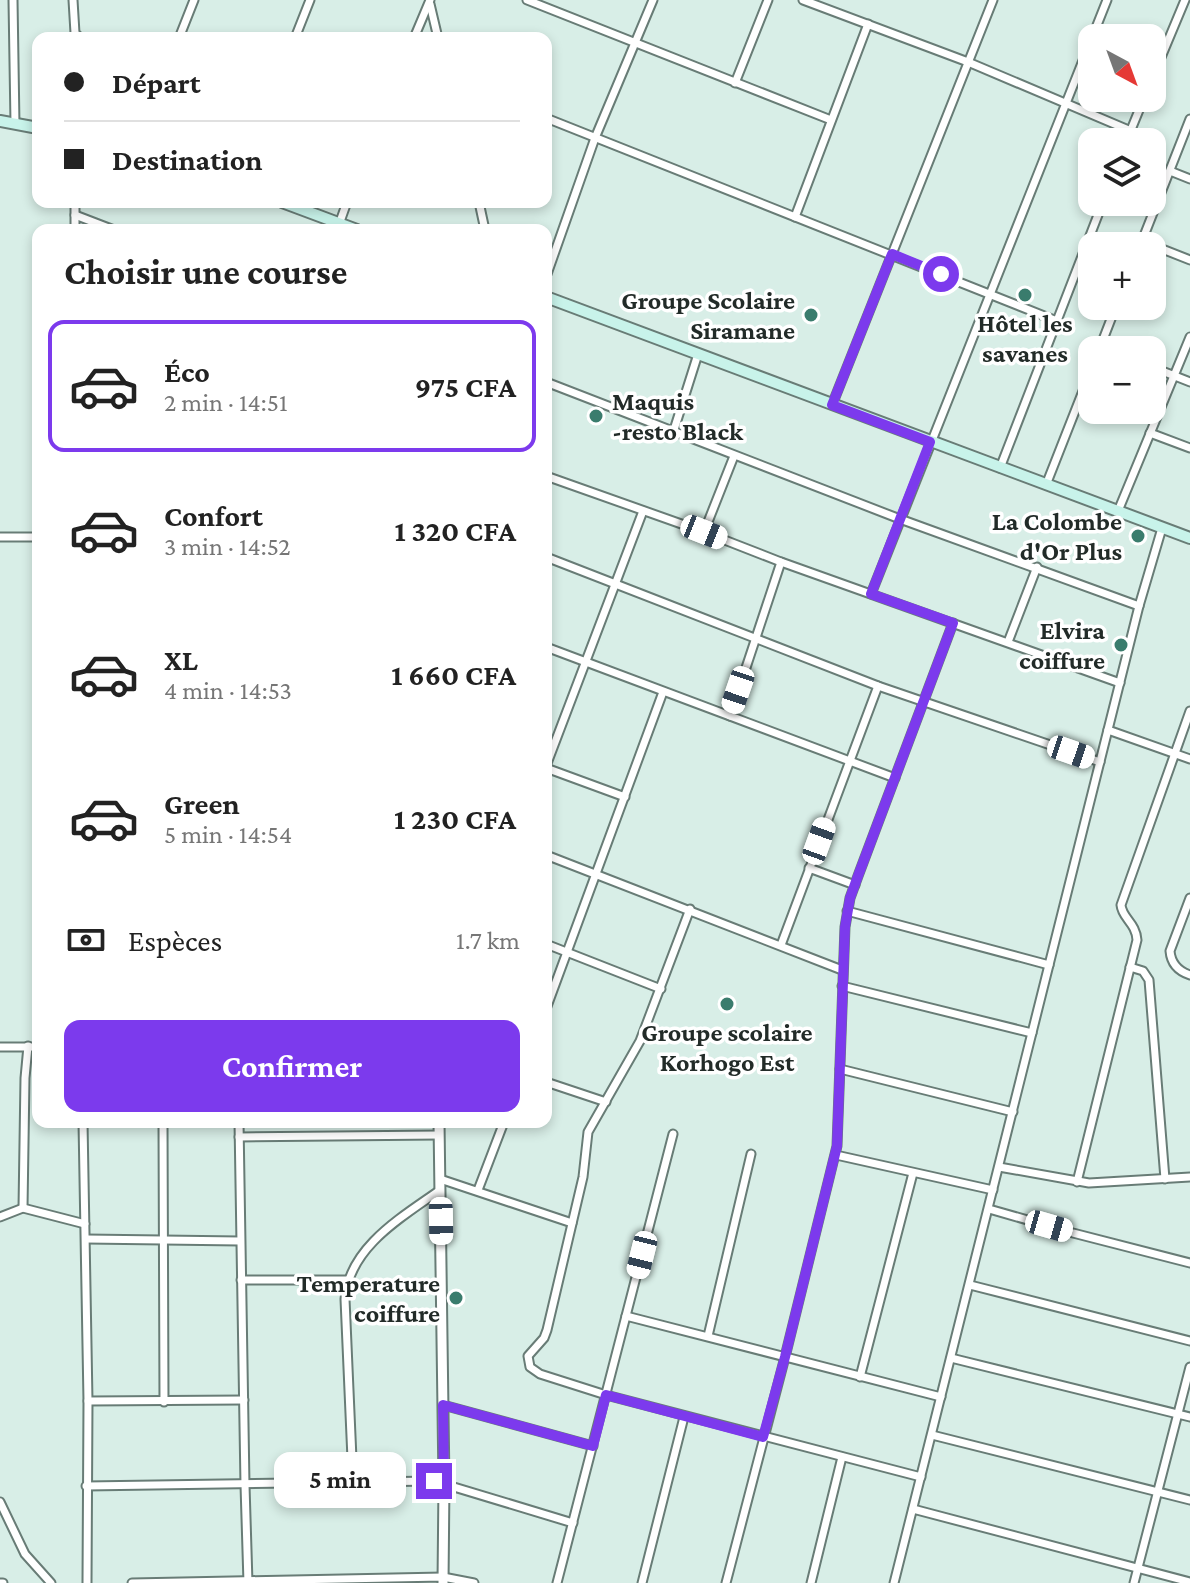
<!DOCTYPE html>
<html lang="fr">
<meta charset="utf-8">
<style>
body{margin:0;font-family:"Crimson Pro",serif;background:#f2f2f2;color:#222;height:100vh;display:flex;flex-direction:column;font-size:30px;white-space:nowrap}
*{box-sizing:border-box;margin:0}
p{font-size:26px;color:#767676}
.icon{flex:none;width:44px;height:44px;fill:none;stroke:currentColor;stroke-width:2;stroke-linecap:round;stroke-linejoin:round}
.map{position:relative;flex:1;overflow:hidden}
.details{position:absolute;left:32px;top:224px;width:520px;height:904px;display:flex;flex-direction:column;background:#fff;border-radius:16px;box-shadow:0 4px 12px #0003}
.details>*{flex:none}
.top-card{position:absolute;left:32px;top:32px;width:520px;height:176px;border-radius:16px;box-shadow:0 4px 12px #0003;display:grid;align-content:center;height:176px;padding:0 32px;background:#fff}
.needle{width:52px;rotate:139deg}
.tools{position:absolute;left:1078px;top:24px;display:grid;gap:16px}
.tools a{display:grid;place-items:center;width:88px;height:88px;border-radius:16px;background:#fff;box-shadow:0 4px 12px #0003;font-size:40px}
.end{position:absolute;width:36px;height:36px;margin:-18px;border:10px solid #7c3aed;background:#fff;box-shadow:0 0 0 4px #fff}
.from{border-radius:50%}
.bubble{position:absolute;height:56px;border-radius:16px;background:#fff;box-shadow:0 4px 12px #0003;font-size:26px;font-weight:700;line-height:56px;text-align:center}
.car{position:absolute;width:24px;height:48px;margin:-24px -12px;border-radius:10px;box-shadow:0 0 6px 2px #0007;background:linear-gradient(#fff 24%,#345 0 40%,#fff 0 76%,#345 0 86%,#fff 0)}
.top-card b{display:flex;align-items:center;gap:28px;height:76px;font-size:30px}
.top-card b+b{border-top:2px solid #e0e0e0}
.top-card i{width:20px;height:20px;background:#222}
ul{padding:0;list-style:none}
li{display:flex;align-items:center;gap:24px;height:132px;margin:0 16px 12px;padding:0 16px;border:4px solid transparent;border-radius:16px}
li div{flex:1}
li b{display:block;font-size:30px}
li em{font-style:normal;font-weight:700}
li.active{border-color:#7c3aed}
li>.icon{width:72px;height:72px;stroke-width:1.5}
h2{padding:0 32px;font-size:36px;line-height:96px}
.pay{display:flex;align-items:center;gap:20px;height:88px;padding:0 32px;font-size:30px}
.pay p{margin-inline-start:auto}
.button{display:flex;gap:16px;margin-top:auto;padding:16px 32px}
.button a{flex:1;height:92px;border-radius:16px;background:#7c3aed;color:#fff;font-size:32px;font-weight:700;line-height:92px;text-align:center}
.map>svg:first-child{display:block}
</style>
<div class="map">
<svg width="1190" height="1583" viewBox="0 0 1190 1583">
<rect width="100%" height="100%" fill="#d8eee7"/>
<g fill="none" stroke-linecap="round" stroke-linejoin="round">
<g stroke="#687c76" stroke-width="11">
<g id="minor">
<path d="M13 0 15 124"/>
<path d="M73 0 75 33 80 38"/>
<path d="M527 0 831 120"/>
<path d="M803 0 968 62 1131 131"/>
<path d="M430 4 438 38"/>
<path d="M179 38 194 0"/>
<path d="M295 38 310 0"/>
<path d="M414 38 430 0"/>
<path d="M1152 79 1185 0"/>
<path d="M735 83 768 0"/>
<path d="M546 118 1057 321"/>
<path d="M1126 142 1144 98"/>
<path d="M1170 171 1190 179"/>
<path d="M75 202V230"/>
<path d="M479 202 485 230"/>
<path d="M75 215 114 230"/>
<path d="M795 217 868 24"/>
<path d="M337 230 347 202"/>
<path d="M1142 241 1190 260"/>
<path d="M1140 246 1190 119"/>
<path d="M546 277 595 138 653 0"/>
<path d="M1099 350 1116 306"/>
<path d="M1152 367 1190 382"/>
<path d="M546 382 900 519 1139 606"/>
<path d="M832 405 993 0"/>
<path d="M673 433 698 354"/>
<path d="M1150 433 1190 448"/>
<path d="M1000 468 1103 202"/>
<path d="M546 476 704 532 781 562 1120 683"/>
<path d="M1046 485 1092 368"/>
<path d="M1118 511 1190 337"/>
<path d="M704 532 734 456"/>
<path d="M0 537H38"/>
<path d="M546 557 878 686 1100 762"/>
<path d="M871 594 1107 0"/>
<path d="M1008 642 1037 567"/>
<path d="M546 647 895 778"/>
<path d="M730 716 781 562"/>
<path d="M1108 730 1190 759"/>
<path d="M546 766 643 511"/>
<path d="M546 768 625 797"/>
<path d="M546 855 842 970"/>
<path d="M809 868 855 885"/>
<path d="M1190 898 1170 951C1171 963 1178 971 1190 975"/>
<path d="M690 909 640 1041 588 1132 583 1177 547 1330 544 1338 528 1356 530 1367 540 1374 606 1395 921 1477"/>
<path d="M847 911 1049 965"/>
<path d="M546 944 661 989"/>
<path d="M781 945 878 686"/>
<path d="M1130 967 1143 971 1149 980 1165 1179"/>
<path d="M842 986 1032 1033"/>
<path d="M546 1009 663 692"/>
<path d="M0 1047H38"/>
<path d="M840 1069 1013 1112"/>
<path d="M546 1082 606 1102"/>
<path d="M83 1122 88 1401 87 1583"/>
<path d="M163 1122 164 1402"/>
<path d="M239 1122 245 1485 248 1583"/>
<path d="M239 1137 439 1135"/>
<path d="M836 1155 993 1190"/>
<path d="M999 1167 1089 1183 1190 1177"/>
<path d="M440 1179 572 1223"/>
<path d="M1077 1182 1137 940C1136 923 1122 918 1121 905L1190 711"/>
<path d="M478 1190 504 1122"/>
<path d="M23 1208 25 1078 28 1046"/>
<path d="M989 1209 1073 1233 1190 1263"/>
<path d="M0 1217 23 1208 85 1224"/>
<path d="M86 1239 240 1241"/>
<path d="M241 1280H348"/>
<path d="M970 1285 1190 1341"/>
<path d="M626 1316 941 1397"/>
<path d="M708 1336 751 1154"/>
<path d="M951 1358 1190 1417"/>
<path d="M860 1377 913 1173"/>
<path d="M88 1401 244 1400"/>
<path d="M443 1405 593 1446"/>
<path d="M932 1435 1190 1500"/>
<path d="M353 1482 345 1299C349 1247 402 1217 440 1190"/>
<path d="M86 1486 434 1481 573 1523"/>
<path d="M0 1502 25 1554 51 1583"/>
<path d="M913 1509 1190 1582"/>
<path d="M0 1583H3"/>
<path d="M132 1583 443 1577 474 1583"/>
<path d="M557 1583 673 1134"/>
<path d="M642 1583 684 1417"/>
<path d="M726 1583 785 1357 837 1146 845 927 850 898 858 876 953 623"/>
<path d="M811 1583 842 1457"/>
<path d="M894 1583 1139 606 1162 528"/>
<path d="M1134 1583 1190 1367"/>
</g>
</g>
<g stroke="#687c76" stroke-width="13">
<path id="tertiary" d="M439 1122 444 1483 443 1583"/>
</g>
<g stroke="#687c76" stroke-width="14">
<g id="secondary">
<path d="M0 121 38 128"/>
<path d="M282 202 357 230"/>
<path d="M546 297 1190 538"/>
</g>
</g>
<use href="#minor" stroke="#fff" stroke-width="7"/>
<use href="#tertiary" stroke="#fff" stroke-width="9"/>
<use href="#secondary" stroke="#c8f3ea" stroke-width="10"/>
</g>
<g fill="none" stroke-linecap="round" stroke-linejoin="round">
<path stroke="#7c3aed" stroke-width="10" d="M434 1481 444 1483 443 1405 593 1446 606 1395 763 1437 785 1357 837 1146 845 927 850 898 858 876 953 623 871 594 930 442 832 405 892 254 941 274"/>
</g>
<g fill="#3a7c6d" stroke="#fff" stroke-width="3">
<circle cx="1025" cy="295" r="8"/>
<circle cx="811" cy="315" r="8"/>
<circle cx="596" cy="416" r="8"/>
<circle cx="1138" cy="536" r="8"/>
<circle cx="1121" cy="645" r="8"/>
<circle cx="727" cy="1004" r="8"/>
<circle cx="456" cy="1298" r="8"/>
</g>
<g text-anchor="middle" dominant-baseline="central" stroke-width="7" stroke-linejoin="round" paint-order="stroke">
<g font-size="26" font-weight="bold" fill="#222b28" stroke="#fff" text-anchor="end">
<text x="795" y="300">Groupe Scolaire<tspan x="795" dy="30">Siramane</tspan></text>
<text x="1025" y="323" text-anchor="middle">Hôtel les<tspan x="1025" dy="30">savanes</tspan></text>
<text x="612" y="401" text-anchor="start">Maquis<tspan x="612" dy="30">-resto Black</tspan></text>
<text x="1122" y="521">La Colombe<tspan x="1122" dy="30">d'Or Plus</tspan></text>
<text x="1105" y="630">Elvira<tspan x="1105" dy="30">coiffure</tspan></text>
<text x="727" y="1032" text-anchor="middle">Groupe scolaire<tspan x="727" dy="30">Korhogo Est</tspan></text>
<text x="440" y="1283">Temperature<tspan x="440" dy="30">coiffure</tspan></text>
</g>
</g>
</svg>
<div class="tools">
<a><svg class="needle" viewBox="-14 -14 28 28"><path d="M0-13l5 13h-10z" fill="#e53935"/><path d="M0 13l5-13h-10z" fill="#767676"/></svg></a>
<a><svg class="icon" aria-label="layers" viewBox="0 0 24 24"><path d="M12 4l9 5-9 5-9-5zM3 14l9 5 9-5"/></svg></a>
<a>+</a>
<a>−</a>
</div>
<i class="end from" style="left:941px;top:274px"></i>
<i class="end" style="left:434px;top:1481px"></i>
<div class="bubble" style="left:274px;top:1452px;width:132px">5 min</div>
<i class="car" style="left:704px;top:532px;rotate:112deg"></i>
<i class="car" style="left:738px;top:690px;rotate:199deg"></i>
<i class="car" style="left:1071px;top:752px;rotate:109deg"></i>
<i class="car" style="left:819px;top:841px;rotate:20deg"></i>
<i class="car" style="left:441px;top:1221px;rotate:179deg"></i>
<i class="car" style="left:1049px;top:1226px;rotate:106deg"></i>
<i class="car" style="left:642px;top:1255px;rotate:194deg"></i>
<div class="top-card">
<b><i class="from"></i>Départ</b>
<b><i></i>Destination</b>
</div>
<section class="details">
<h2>Choisir une course</h2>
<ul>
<li class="active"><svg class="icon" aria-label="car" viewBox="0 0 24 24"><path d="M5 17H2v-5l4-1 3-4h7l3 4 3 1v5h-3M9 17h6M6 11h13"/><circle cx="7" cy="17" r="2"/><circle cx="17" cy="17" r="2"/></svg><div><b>Éco</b><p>2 min · 14:51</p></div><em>975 CFA</em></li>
<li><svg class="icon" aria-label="car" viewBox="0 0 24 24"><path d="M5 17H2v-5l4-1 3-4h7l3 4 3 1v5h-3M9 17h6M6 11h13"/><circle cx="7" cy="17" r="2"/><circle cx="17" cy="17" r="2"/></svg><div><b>Confort</b><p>3 min · 14:52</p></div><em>1 320 CFA</em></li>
<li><svg class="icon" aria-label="car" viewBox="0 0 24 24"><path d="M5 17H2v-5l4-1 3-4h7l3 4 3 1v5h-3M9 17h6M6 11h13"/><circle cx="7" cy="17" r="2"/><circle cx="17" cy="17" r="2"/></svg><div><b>XL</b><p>4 min · 14:53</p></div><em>1 660 CFA</em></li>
<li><svg class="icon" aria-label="car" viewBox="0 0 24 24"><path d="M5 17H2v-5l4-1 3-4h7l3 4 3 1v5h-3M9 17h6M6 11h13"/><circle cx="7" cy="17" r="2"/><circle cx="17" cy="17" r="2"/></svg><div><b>Green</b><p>5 min · 14:54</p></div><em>1 230 CFA</em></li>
</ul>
<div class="pay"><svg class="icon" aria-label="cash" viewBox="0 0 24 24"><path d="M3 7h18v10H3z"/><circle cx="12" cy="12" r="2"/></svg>Espèces<p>1.7 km</p></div>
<div class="button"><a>Confirmer</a></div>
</section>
</div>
